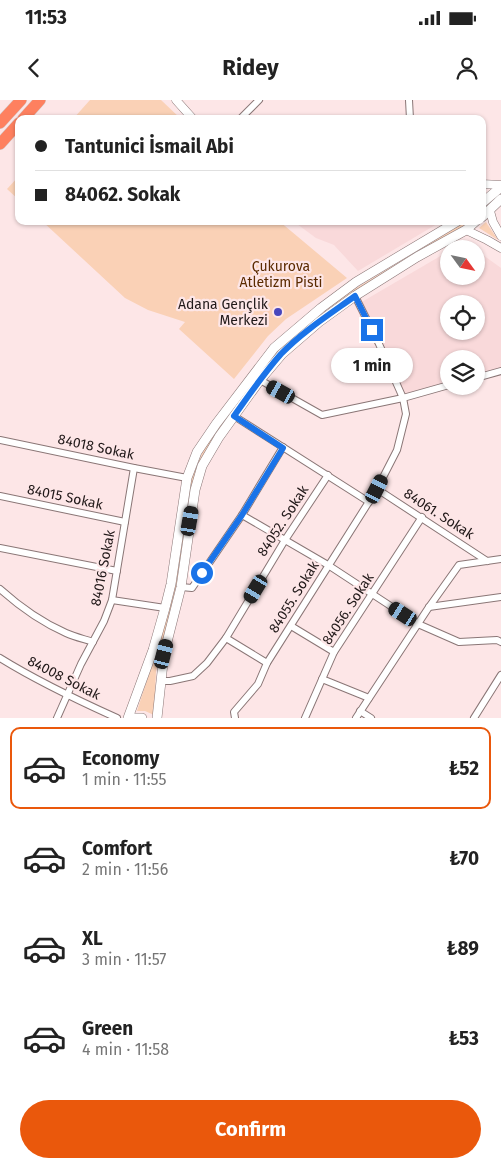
<!DOCTYPE html>
<meta charset="utf-8">
<style>
body{margin:0;font-family:"Fira Sans",sans-serif;background:#f2f2f2;color:#222;height:100vh;display:flex;flex-direction:column;font-size:19px;white-space:nowrap}
*{box-sizing:border-box;margin:0}
p{font-size:16px;color:#767676}
.icon{flex:none;width:28px;height:28px;fill:none;stroke:currentColor;stroke-width:2;stroke-linecap:round;stroke-linejoin:round}
.map{position:relative;height:618px;overflow:hidden}
.sheet{display:flex;flex-direction:column;background:#fff;flex:1}
.sheet>*{flex:none}
.banner{position:absolute;left:15px;top:15px;width:471px;height:110px;border-radius:10px;box-shadow:0 1px 4px #0004;display:grid;align-content:center;height:110px;padding:0 20px;background:#fff}
.needle{width:32px;rotate:123deg}
.tools{position:absolute;left:440px;top:140px;display:grid;gap:10px}
.tools a{display:grid;place-items:center;width:45px;height:45px;border-radius:50%;background:#fff;box-shadow:0 1px 4px #0004;font-size:25px}
.end{position:absolute;width:22px;height:22px;margin:-11px;border:6px solid #1a73e8;background:#fff;box-shadow:0 0 0 2px #fff}
.from{border-radius:50%}
.bubble{position:absolute;height:35px;border-radius:18px;background:#fff;box-shadow:0 1px 4px #0004;font-size:16px;font-weight:700;line-height:35px;text-align:center}
.car{position:absolute;width:15px;height:30px;margin:-15px -8px;border-radius:6px;box-shadow:0 0 4px 1px #0007;background:linear-gradient(#222 24%,#8ab4d8 0 40%,#222 0 76%,#8ab4d8 0 86%,#222 0)}
.banner b{display:flex;align-items:center;gap:18px;height:48px;font-size:19px}
.banner b+b{border-top:1px solid #e0e0e0}
.banner i{width:12px;height:12px;background:#222}
ul{padding:9px 0 0;list-style:none}
li{display:flex;align-items:center;gap:15px;height:82px;margin:0 10px 8px;padding:0 10px;border:2px solid transparent;border-radius:10px}
li div{flex:1}
li b{display:block;font-size:19px}
li em{font-style:normal;font-weight:700}
li.current{border-color:#ea580c}
li>.icon{width:45px;height:45px;stroke-width:1.5}
.primary-button{display:flex;gap:10px;margin-top:auto;padding:10px 20px}
.primary-button a{flex:1;height:58px;border-radius:30px;background:#ea580c;color:#fff;font-size:20px;font-weight:700;line-height:58px;text-align:center}
.status{display:flex;justify-content:space-between;align-items:center;height:35px;padding:0 25px;background:#fff;direction:ltr}
.status svg{height:14px;fill:currentColor}
header{display:flex;justify-content:space-between;align-items:center;height:65px;padding:0 20px;background:#fff;font-size:22px;font-weight:700}
.map>svg:first-child{display:block}
</style>
<div class="status"><b>11:53</b><svg viewBox="0 0 49 12"><path d="M0 12V9h3v3zM5 12V6h3v6zM10 12V3h3v9zM15 12V0h3v12zM26 1h20v11H26zM47 4h2v5h-2z"/></svg></div>
<header><svg class="icon" aria-label="back" viewBox="0 0 24 24"><path d="M15 5l-7 7 7 7"/></svg>Ridey<svg class="icon" aria-label="person" viewBox="0 0 24 24"><circle cx="12" cy="8" r="4"/><path d="M4 21q1-7 8-7t8 7"/></svg></header>
<div class="map">
<svg width="501" height="618" viewBox="0 0 501 618">
<rect width="100%" height="100%" fill="#fde6e7"/>
<g fill="#f9d9da" fill-rule="evenodd">
<path d="M293 121H442L358 171 334 145 316 138Z"/>
<path d="M476 150 501 168V271L476 277V259H449V285L406 297 405 294 360 203 449 151V176H476ZM449 204H476V231H449Z"/>
</g>
<g fill="#fad1b6">
<path d="M90 0H161L181 19H73Z"/>
<path d="M19 76V100L7 89Z"/>
<path d="M42 121H279L347 178 286 219 268 236 234 279 179 229 185 222 148 210 125 198Z"/>
<path d="M467 121H471L351 194 328 209 290 241 275 255 245 294 207 348 194 377 176 488 156 571 154 615 145 611H137L162 533 192 376 205 347 244 293 274 253 328 208 350 192Z"/>
<path d="M486 122 498 140 479 128Z"/>
</g>
<g fill="none" stroke-linecap="round" stroke-linejoin="round">
<g stroke="#8a7676" stroke-width="8">
<g id="minor">
<path d="M409 0 410 19"/>
<path d="M240 19 259 0"/>
<path d="M476 278 501 271"/>
<path d="M260 280 322 315 403 298 449 285"/>
<path d="M234 316 369 402"/>
<path d="M0 340 134 368 187 378"/>
<path d="M377 389 487 461"/>
<path d="M0 396 125 422"/>
<path d="M242 415 328 465 418 524 459 542 497 540 501 542"/>
<path d="M0 448 117 471"/>
<path d="M181 487 192 488 242 415 283 347"/>
<path d="M0 489C20 507 41 522 66 533 75 537 84 539 93 542"/>
<path d="M112 500 165 508"/>
<path d="M429 507 501 497"/>
<path d="M291 526 334 552"/>
<path d="M226 538 267 563"/>
<path d="M0 558C37 581 77 600 117 618"/>
<path d="M322 579 369 598"/>
<path d="M161 581H170L193 576 207 563 226 538 285 440 328 375"/>
<path d="M360 611 371 618"/>
<path d="M57 618 81 564 104 521 112 500 134 368"/>
<path d="M235 618 234 612 258 584 267 563 377 389 397 350 406 314 403 298 379 244 355 196"/>
<path d="M305 618 334 552 422 417"/>
<path d="M356 618 429 507 459 465 501 459"/>
<path d="M474 618 501 575"/>
</g>
</g>
<g stroke="#8a7676" stroke-width="9">
<g id="tertiary">
<path d="M176 0 193 19"/>
<path d="M482 84 501 85"/>
<path d="M490 111 493 122 501 136"/>
<path d="M466 130 487 140 501 148"/>
</g>
</g>
<g stroke="#8a7676" stroke-width="10">
<g id="secondary">
<path d="M482 103 501 87"/>
<path d="M482 117 501 99"/>
<path d="M128 618 153 550 165 508 171 484 187 378 197 352 216 324 274 248 321 208 356 182 458 121"/>
<path d="M134 618H142"/>
<path d="M157 618 164 554 181 487 195 390 202 366 219 337 260 280 282 254 319 222 355 196 417 157 466 130 476 121"/>
</g>
</g>
<g stroke="#cecccc" stroke-width="12">
<g id="motorway">
<path d="M23 19 40 0"/>
<path d="M0 23 21 0"/>
<path d="M0 44 19 23"/>
</g>
</g>
<use href="#minor" stroke="#fff" stroke-width="6"/>
<use href="#tertiary" stroke="#fff" stroke-width="8"/>
<use href="#secondary" stroke="#fff" stroke-width="9"/>
<use href="#motorway" stroke="#fe805f" stroke-width="11"/>
</g>
<g fill="none" stroke-linecap="round" stroke-linejoin="round">
<path stroke="#1a73e8" stroke-width="6" d="M202 473 242 415 283 348 234 316C249 295 264 273 281 254 302 232 330 214 355 196L372 230"/>
</g>
<circle fill="#4847bd" stroke="#fde6e7" stroke-width="2" cx="278" cy="212" r="5"/>
<g text-anchor="middle" dominant-baseline="central" stroke-width="4.5" stroke-linejoin="round" paint-order="stroke">
<g font-size="14" fill="#5b2b00" stroke="#fde6e7">
<text x="281" y="166">Çukurova<tspan x="281" dy="16">Atletizm Pisti</tspan></text>
</g>
<g font-size="14" fill="#211919" stroke="#fde6e7" text-anchor="end">
<text x="268" y="204">Adana Gençlik<tspan x="268" dy="16">Merkezi</tspan></text>
</g>
<g font-size="14" fill="#211919" stroke="#fde6e7">
<text transform="translate(96 347) rotate(12)">84018 Sokak</text>
<text transform="translate(65 397) rotate(12)">84015 Sokak</text>
<text transform="translate(439 414) rotate(33)">84061. Sokak</text>
<text transform="translate(283 421) rotate(-57)">84052. Sokak</text>
<text transform="translate(103 468) rotate(-79)">84016 Sokak</text>
<text transform="translate(294 497) rotate(-58)">84055. Sokak</text>
<text transform="translate(348 509) rotate(-57)">84056. Sokak</text>
<text transform="translate(64 578) rotate(27)">84008 Sokak</text>
</g>
</g>
</svg>
<div class="tools">
<a><svg class="needle" viewBox="-14 -14 28 28"><path d="M0-13l5 13h-10z" fill="#e53935"/><path d="M0 13l5-13h-10z" fill="#767676"/></svg></a>
<a><svg class="icon" aria-label="locate" viewBox="0 0 24 24"><circle cx="12" cy="12" r="6"/><path d="M12 2v4M12 18v4M2 12h4M18 12h4"/></svg></a>
<a><svg class="icon" aria-label="layers" viewBox="0 0 24 24"><path d="M12 4l9 5-9 5-9-5zM3 14l9 5 9-5"/></svg></a>
</div>
<i class="end from" style="left:202px;top:473px"></i>
<i class="end" style="left:372px;top:230px"></i>
<div class="bubble" style="left:331px;top:248px;width:82px">1 min</div>
<i class="car" style="left:281px;top:292px;rotate:299deg"></i>
<i class="car" style="left:377px;top:389px;rotate:27deg"></i>
<i class="car" style="left:190px;top:421px;rotate:10deg"></i>
<i class="car" style="left:256px;top:489px;rotate:211deg"></i>
<i class="car" style="left:403px;top:514px;rotate:303deg"></i>
<i class="car" style="left:164px;top:554px;rotate:14deg"></i>
<div class="banner">
<b><i class="from"></i>Tantunici İsmail Abi</b>
<b><i></i>84062. Sokak</b>
</div>
</div>
<section class="sheet">
<ul>
<li class="current"><svg class="icon" aria-label="car" viewBox="0 0 24 24"><path d="M5 17H2v-5l4-1 3-4h7l3 4 3 1v5h-3M9 17h6M6 11h13"/><circle cx="7" cy="17" r="2"/><circle cx="17" cy="17" r="2"/></svg><div><b>Economy</b><p>1 min · 11:55</p></div><em>₺52</em></li>
<li><svg class="icon" aria-label="car" viewBox="0 0 24 24"><path d="M5 17H2v-5l4-1 3-4h7l3 4 3 1v5h-3M9 17h6M6 11h13"/><circle cx="7" cy="17" r="2"/><circle cx="17" cy="17" r="2"/></svg><div><b>Comfort</b><p>2 min · 11:56</p></div><em>₺70</em></li>
<li><svg class="icon" aria-label="car" viewBox="0 0 24 24"><path d="M5 17H2v-5l4-1 3-4h7l3 4 3 1v5h-3M9 17h6M6 11h13"/><circle cx="7" cy="17" r="2"/><circle cx="17" cy="17" r="2"/></svg><div><b>XL</b><p>3 min · 11:57</p></div><em>₺89</em></li>
<li><svg class="icon" aria-label="car" viewBox="0 0 24 24"><path d="M5 17H2v-5l4-1 3-4h7l3 4 3 1v5h-3M9 17h6M6 11h13"/><circle cx="7" cy="17" r="2"/><circle cx="17" cy="17" r="2"/></svg><div><b>Green</b><p>4 min · 11:58</p></div><em>₺53</em></li>
</ul>
<div class="primary-button"><a>Confirm</a></div>
</section>
